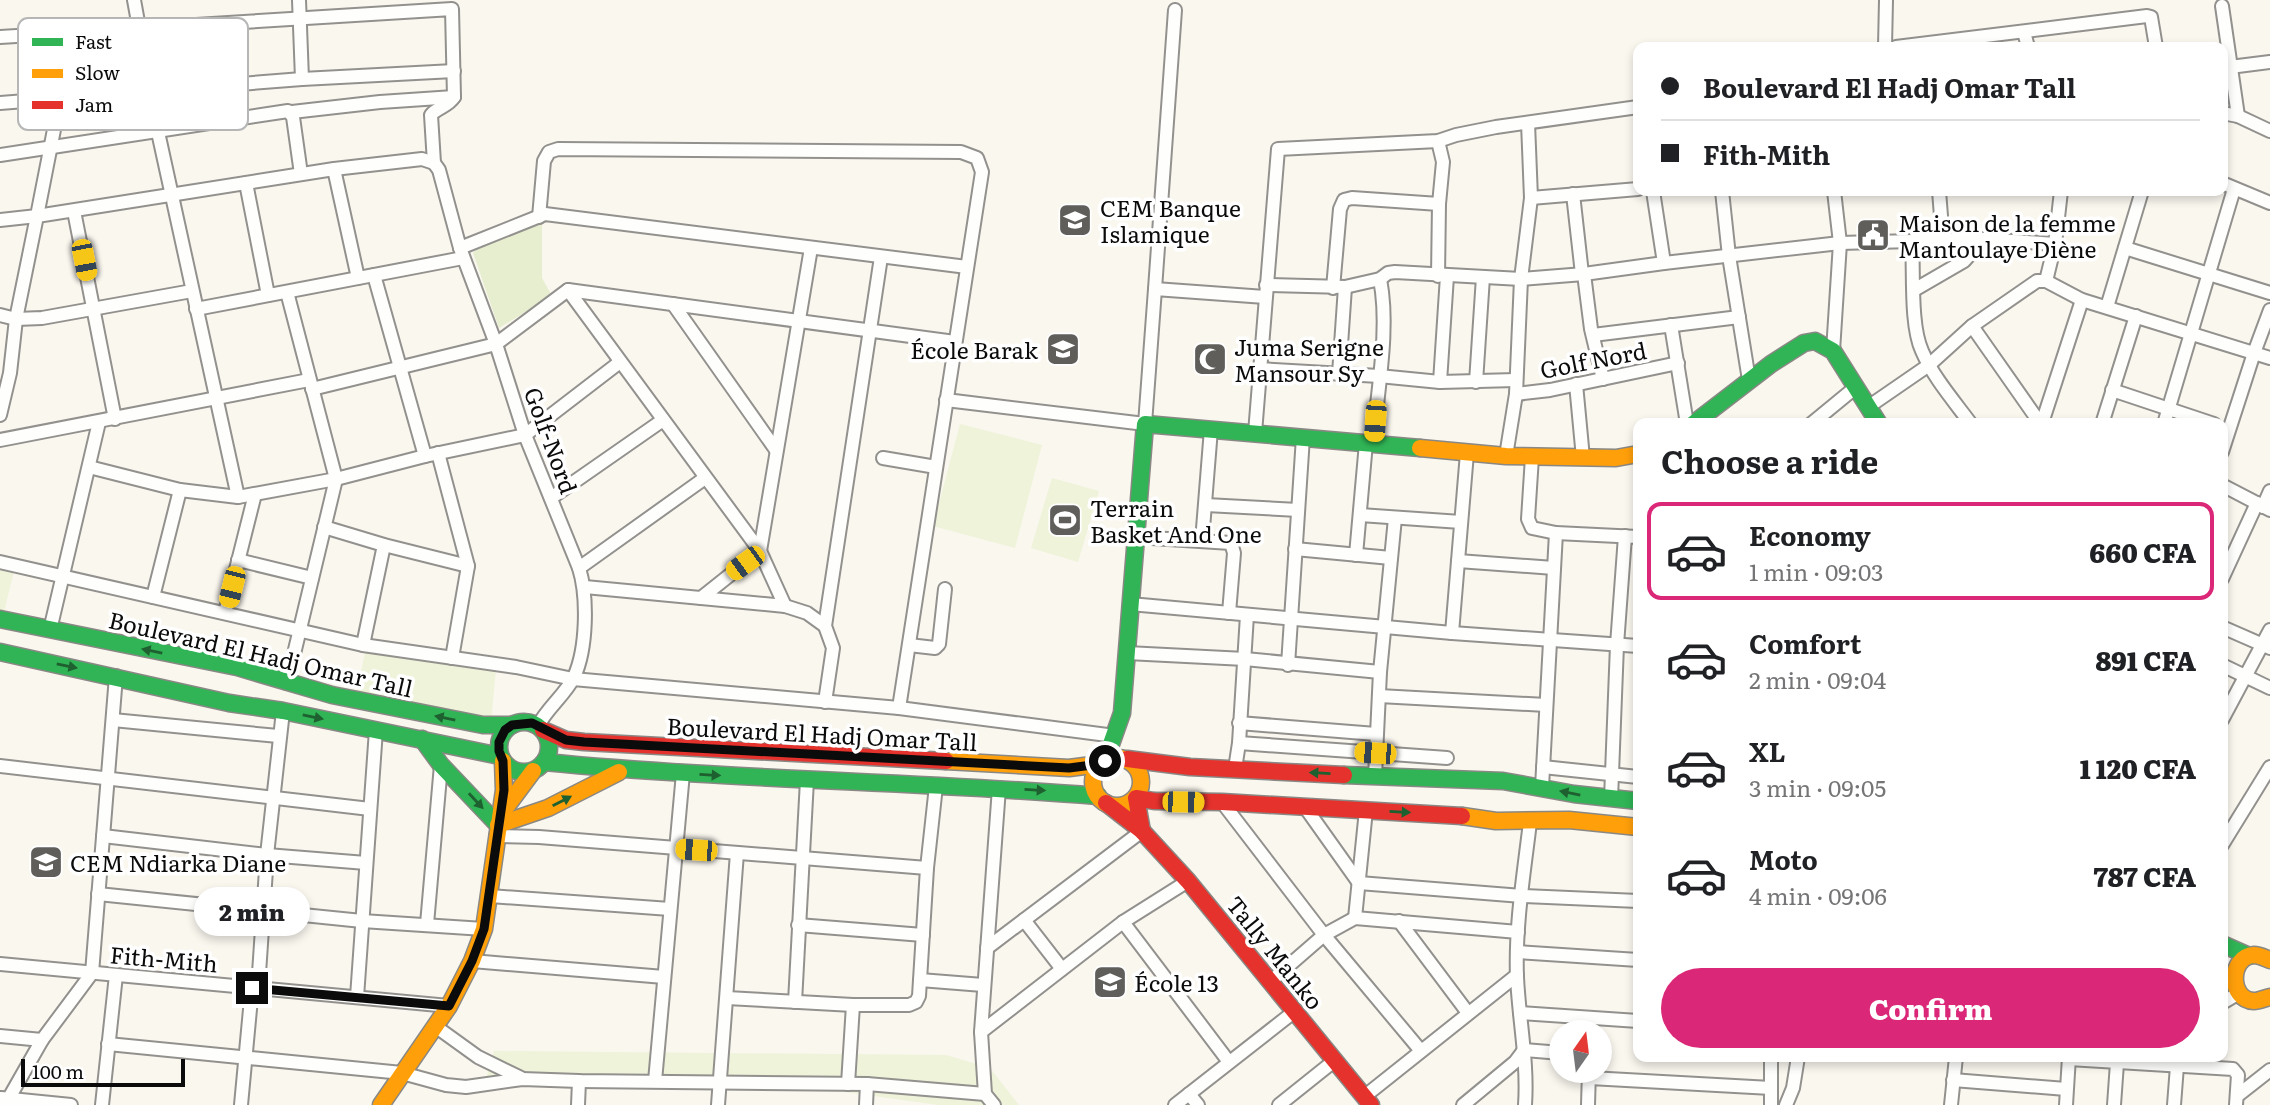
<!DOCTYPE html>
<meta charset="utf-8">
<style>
body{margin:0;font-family:Literata,serif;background:#f6f6f6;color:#202124;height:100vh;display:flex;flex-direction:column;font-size:26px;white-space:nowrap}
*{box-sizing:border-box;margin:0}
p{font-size:23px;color:#757577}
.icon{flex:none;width:38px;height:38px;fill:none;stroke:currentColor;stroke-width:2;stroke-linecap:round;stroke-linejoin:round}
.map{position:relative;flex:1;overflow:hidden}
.drawer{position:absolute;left:1633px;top:418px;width:595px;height:644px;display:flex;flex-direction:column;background:#fff;border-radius:14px;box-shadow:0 4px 10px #0003}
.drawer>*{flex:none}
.banner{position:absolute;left:1633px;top:42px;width:595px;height:154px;border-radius:14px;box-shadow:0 4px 10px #0003;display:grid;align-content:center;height:154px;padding:0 28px;background:#fff}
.needle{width:46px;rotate:14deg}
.fabs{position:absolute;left:1549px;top:1020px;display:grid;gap:14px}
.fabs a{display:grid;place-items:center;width:63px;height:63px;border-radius:50%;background:#fff;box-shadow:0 4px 10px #0003;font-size:35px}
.scale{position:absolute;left:21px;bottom:18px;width:164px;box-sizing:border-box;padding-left:7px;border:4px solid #0b0b0b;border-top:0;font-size:19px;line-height:24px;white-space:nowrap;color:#0b0b0b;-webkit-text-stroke:5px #fff;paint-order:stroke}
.end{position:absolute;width:32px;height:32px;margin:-16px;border:9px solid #0b0b0b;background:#fff;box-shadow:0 0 0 4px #fff}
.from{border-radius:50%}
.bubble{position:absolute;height:49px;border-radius:24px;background:#fff;box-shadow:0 4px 10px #0003;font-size:23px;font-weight:800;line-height:49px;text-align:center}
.car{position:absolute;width:21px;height:42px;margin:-21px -10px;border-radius:9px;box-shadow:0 0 5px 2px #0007;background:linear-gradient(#f5c518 24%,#345 0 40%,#f5c518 0 76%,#345 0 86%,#f5c518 0)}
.banner b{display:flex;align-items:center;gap:24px;height:66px;font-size:26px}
.banner b+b{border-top:2px solid #e0e0e0}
.banner i{width:18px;height:18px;background:#202124}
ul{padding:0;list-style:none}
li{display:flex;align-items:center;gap:21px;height:98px;margin:0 14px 10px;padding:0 14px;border:4px solid transparent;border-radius:14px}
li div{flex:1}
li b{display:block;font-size:26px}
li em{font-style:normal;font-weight:800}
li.selected{border-color:#db2777}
li>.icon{width:63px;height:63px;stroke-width:1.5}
h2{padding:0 28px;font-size:32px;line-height:84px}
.button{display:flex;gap:14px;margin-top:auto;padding:14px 28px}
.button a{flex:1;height:80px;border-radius:42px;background:#db2777;color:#fff;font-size:28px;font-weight:800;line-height:80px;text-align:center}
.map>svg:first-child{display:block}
</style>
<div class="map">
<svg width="2270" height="1105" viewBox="0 0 2270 1105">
<rect width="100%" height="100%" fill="#faf7ef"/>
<path fill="#e6eecf" d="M542 224V278L552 296 499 328 473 253 479 246Z"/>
<g fill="#eef3d9">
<path d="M960 424 1042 445 1015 548 933 526Z"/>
<path d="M1052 478 1099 491 1078 562 1031 548Z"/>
<path d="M0 564 15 567 4 612 0 611Z"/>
<path d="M366 649 496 668 491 723 356 693Z"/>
<path d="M494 1051 946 1055 990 1068 1019 1105H938L781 1083 485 1082Z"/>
</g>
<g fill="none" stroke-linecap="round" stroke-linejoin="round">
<g stroke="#93918e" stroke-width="16">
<g id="street">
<path d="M134 0 158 132 238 497"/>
<path d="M299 0 302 79"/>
<path d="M2222 6 2238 116"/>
<path d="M2024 32 2028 47"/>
<path d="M0 37 452 9 454 97C448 107 437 107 431 115L434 163 439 170 460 248 496 344 525 435 579 568C588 597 587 649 574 677 565 695 547 708 538 726"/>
<path d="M1885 47 1886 0"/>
<path d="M1896 47 2147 16 2151 17 2156 47"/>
<path d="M2230 67 2270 62"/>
<path d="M0 103 302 79 454 71"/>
<path d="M292 112 380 102 454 97"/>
<path d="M2222 113 2238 116 2270 131"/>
<path d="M0 155 288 111 293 117 301 174"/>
<path d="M334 169 358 278"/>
<path d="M246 183 268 295"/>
<path d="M2222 183 2270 203"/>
<path d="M1653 191 1664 263"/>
<path d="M1722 191 1729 256 1749 380"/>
<path d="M1939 191 1943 241"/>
<path d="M1573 194 1582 274"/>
<path d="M1531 198 1638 189"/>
<path d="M74 211 115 419"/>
<path d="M539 217 544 161 549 152 558 149 961 152 977 158 982 172 899 708"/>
<path d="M0 220 37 216 73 33"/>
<path d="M1912 243C1914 272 1910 325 1922 351 1933 377 1954 401 1971 424"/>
<path d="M460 248 545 214 967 267"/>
<path d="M2125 248 2270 293"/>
<path d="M1584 274 1591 329 1603 379"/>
<path d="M374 275 425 456"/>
<path d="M1438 276 1439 204 1443 162 1438 141"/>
<path d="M2046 281 2055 244 2061 191"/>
<path d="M1266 285 1345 287 1380 279 1388 273 1395 272 1521 279 1584 274 1664 263 1840 243 1984 239 2055 244"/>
<path d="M1333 288 1340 209 1344 200 1352 198 1439 204"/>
<path d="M1155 289 1175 10"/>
<path d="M568 290 760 551 785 606"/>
<path d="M1914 290 1964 261 1984 239"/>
<path d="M287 292 336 479 287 683"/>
<path d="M673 304 776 450"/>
<path d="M2107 307 2142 191"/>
<path d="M196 309 463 258"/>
<path d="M0 315 16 319 42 318 192 291"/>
<path d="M1671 325 1687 424"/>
<path d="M1972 326 2040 423"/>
<path d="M1593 335 1739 317"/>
<path d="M1833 351 1840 243 1834 191"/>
<path d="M1259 369 1379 376 1440 382 1516 380"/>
<path d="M1339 374 1345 287"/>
<path d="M1440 382 1447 276"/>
<path d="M1476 382 1483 277"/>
<path d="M1576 384 1583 458"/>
<path d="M312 389 496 344 568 290 955 342"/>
<path d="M2112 390 2214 424"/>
<path d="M1516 394 1550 390 1678 363"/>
<path d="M946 400 1145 424 1155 289 1265 297"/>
<path d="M1868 407 1929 365 1972 326 2037 281H2046L2082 300 2270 358"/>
<path d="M0 415 10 373 16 319 37 216 334 169 422 159 434 163"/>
<path d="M1811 424 1856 387"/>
<path d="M2038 424 2044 417 2082 300"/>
<path d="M2102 424 2136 316"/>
<path d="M2164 424 2234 189"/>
<path d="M1255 433 1278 149 1438 141 1456 135 1496 127 1638 107"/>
<path d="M0 440 309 380"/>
<path d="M1373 444C1377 391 1390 330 1380 279"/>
<path d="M2222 452 2254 353 2270 310"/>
<path d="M438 453 468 566 452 658"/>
<path d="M1506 456 1516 394 1521 279 1531 198 1528 123"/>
<path d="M1532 457 1528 519 1532 528 1556 533 1638 537"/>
<path d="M883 458 936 467"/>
<path d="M89 467 180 490 238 497 336 479 425 456 525 435 620 362"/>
<path d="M2222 485 2270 510"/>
<path d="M551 498 663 420"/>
<path d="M1206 505 1298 510"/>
<path d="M2263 507 2270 491"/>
<path d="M1360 515 1461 522"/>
<path d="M324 527 384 545 468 566"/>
<path d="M1136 537 1231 543 1234 553 1229 613"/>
<path d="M1202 541 1211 429"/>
<path d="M1295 549 1391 558"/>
<path d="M1356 555 1366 443"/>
<path d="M238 560 312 578"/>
<path d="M1458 561 1554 568"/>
<path d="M0 562 363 645 516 667 573 679 899 708 1115 736"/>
<path d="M579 568 705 478"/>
<path d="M2222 579 2257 503"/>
<path d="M585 587 785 606 807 613 825 626"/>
<path d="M153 597 180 490"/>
<path d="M701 598 760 551 811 248"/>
<path d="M1130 604 1452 633 1638 646"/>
<path d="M225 613 255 494"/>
<path d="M2222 627 2270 648"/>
<path d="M50 630 99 422"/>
<path d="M1452 633 1467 453"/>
<path d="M363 645 384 545"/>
<path d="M909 645 935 648 939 644 945 589"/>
<path d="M1127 653 1245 659 1380 672"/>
<path d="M1288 665 1303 437"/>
<path d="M2222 665 2270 688"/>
<path d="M1379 696 1546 705"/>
<path d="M825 702 833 648 825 626 881 257"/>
<path d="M113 720 278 736"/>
<path d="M2222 720 2270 630"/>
<path d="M1239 723 1376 734"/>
<path d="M1239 743 1447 758"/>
<path d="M0 766 370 809"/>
<path d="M1543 767 1638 777"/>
<path d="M1235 769 1239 743 1247 615"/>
<path d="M1375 776 1380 672 1395 518"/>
<path d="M1542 787 1556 533"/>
<path d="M1611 799 1617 645 1625 536"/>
<path d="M1222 802 1324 935 1421 1051"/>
<path d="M1305 807 1359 883 1522 896 1638 901"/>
<path d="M103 836 267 855 366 863"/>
<path d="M496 836 539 837 927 868"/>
<path d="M2222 845 2270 767"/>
<path d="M98 894 362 921 484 929"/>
<path d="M490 896 670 909"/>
<path d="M1355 918 1366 810"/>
<path d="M1024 920 1062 969"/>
<path d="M1399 921 1468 1013"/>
<path d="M1123 922 1229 1062"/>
<path d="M427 924 441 765"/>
<path d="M798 925 923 935"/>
<path d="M987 948 1142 831"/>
<path d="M1517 952 1638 960"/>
<path d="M472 961 664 977"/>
<path d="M0 964 449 1006"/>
<path d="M920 980 983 985"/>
<path d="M1271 981 1324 935 1355 918 1518 932"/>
<path d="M258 988 267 855 283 711"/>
<path d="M357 997 376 730"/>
<path d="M727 998 853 1005H909L916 1002 919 996 927 868 936 786"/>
<path d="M795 1002 807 780"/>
<path d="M2222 1003 2239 993"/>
<path d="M1520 1013 1638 1021"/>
<path d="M435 1026 478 1057 521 1078"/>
<path d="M981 1032 1123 922 1188 881"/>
<path d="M0 1036 42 1040"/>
<path d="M108 1044 402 1073 446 1085 466 1087 522 1079 579 1081 867 1084 985 1094"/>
<path d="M1524 1050 1561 1053"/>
<path d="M2069 1059 2233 1069 2238 1075 2236 1105"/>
<path d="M1590 1078 1771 1088"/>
<path d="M1953 1080 2066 1089"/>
<path d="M655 1081 683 773"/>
<path d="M848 1084 853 1005"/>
<path d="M1189 1094 1198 1105"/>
<path d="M1365 1096 1517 975"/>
<path d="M2237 1096 2270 1070"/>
<path d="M1 1098 71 1105"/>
<path d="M5 1105 42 1040 92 973 116 676"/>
<path d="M102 1105 116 975"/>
<path d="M241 1105 252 988"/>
<path d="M578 1105 579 1081"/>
<path d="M718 1105 737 853"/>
<path d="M866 1105 867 1084"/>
<path d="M994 1105 985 1094 981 1032 999 788"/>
<path d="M1175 1105 1295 1011"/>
<path d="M1279 1105 1334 1061"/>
<path d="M1463 1105 1515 1062 1524 1050"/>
<path d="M1525 1105C1528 1062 1519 1020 1517 977 1515 926 1524 873 1530 822"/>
<path d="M1588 1105 1589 1071"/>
<path d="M1771 1105V1057"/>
<path d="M1786 1105 1793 1088 1798 1057"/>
<path d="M1951 1105 1956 1057"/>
<path d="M2066 1105 2069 1057"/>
<path d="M2114 1105 2117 1063"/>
<path d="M2174 1105 2177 1066"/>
</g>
</g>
<g stroke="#898884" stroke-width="19">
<g id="fast">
<path d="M1693 424 1771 364 1804 343 1815 341 1833 351 1879 424"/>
<path d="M0 619 237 667 332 695 483 725H512"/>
<path d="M0 652 229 703 283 711 500 756"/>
<circle cx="524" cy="747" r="25"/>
<path d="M422 739 441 765 498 825"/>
<path d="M1105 761 1122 713 1145 424 1420 448"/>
<path d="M544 762C728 780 914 781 1098 796"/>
<path d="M1344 775 1503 781 1574 794 1638 801"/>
<path d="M2222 944 2249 956"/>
</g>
</g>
<g stroke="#898884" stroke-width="19">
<g id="slow">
<path d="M1420 448 1506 456 1616 458 1638 454"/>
<circle cx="1117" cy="782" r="24"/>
<path d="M946 761 1069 768 1100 764"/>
<path d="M501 814 533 771"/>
<path d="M1462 816 1496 821 1569 820 1638 827"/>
<path d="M498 825 548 808 619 772"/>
<path d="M2270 960C2265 958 2259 955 2254 955 2229 956 2228 1000 2254 1001 2259 1001 2265 998 2270 997"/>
<path d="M381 1105 449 1006 472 961 484 929 504 790 503 761"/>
</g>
</g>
<g stroke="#898884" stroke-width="19">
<g id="jam">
<path d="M543 730 566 740 584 742 946 761"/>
<path d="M1127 759 1190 767 1344 775"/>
<path d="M1106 803 1142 831 1188 881 1371 1105"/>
<path d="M1142 831 1136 798 1154 801 1222 802 1462 816"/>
</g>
</g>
<use href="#street" stroke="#fefefd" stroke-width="12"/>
<use href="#fast" stroke="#30b455" stroke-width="16"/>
<use href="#slow" stroke="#ff9f0a" stroke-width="16"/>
<use href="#jam" stroke="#e5322d" stroke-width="16"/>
</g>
<defs><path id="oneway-solid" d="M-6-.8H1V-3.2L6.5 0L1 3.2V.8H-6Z" transform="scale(1.75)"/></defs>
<g fill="#1e6030">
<use href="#oneway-solid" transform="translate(152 651) rotate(-168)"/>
<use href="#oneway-solid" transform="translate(67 666) rotate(12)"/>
<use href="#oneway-solid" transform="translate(313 717) rotate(12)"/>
<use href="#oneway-solid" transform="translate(445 718) rotate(-168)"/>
<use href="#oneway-solid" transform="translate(1320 773) rotate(-177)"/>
<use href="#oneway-solid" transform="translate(710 775) rotate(3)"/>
<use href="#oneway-solid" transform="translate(1035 790) rotate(3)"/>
<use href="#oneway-solid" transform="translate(1570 793) rotate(-169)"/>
<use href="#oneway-solid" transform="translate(476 801) rotate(47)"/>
<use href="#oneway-solid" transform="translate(562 801) rotate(-27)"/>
<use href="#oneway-solid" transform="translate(1400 812) rotate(3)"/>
</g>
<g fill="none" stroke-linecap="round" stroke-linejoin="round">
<path stroke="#0b0b0b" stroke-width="9" d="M252 988 449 1006 472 961 484 929 504 790 503 761 499 751V742L505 730 512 725 532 723 566 740 584 742 1069 768 1100 764 1105 761"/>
</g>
<defs>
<g id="school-square" transform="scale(1.75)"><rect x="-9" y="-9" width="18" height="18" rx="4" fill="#5f5e5b" stroke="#fff"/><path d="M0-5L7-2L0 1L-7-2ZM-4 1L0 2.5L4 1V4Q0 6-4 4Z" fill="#fff"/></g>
<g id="civic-square" transform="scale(1.75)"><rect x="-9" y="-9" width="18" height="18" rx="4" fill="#5f5e5b" stroke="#fff"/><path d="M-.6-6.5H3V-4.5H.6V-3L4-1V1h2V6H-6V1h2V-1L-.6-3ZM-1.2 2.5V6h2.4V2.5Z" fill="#fff"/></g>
<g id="mosque-square" transform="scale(1.75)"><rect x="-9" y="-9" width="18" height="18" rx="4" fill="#5f5e5b" stroke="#fff"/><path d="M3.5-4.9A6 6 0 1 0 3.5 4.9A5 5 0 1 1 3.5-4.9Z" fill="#fff"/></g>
<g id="stadium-square" transform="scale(1.75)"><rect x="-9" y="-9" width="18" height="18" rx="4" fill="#5f5e5b" stroke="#fff"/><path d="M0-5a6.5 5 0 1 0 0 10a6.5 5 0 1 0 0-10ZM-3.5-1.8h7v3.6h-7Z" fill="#fff"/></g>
</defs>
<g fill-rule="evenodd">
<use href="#school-square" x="1075" y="220"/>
<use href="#civic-square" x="1873" y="235"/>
<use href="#school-square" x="1063" y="349"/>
<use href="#mosque-square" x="1210" y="359"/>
<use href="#stadium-square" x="1065" y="520"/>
<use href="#school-square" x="46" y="862"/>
<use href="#school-square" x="1110" y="982"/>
</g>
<g text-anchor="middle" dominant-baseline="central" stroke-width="7" stroke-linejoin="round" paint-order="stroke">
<g font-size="23" fill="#0b0b0b" stroke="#fff" text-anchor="start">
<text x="1100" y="207">CEM Banque<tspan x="1100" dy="26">Islamique</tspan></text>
<text x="1898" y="222">Maison de la femme<tspan x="1898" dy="26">Mantoulaye Diène</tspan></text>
<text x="1234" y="346">Juma Serigne<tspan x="1234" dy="26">Mansour Sy</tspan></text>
<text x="1038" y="349" text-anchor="end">École Barak</text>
<text x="1090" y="507">Terrain<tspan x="1090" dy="26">Basket And One</tspan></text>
<text x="70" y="862">CEM Ndiarka Diane</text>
<text x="1134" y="982">École 13</text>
</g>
<g font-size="23" fill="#0b0b0b" stroke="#fff">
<text transform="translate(1593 359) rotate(-11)">Golf Nord</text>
<text transform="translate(552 440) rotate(70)">Golf-Nord</text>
<text transform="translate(261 653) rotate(13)">Boulevard El Hadj Omar Tall</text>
<text transform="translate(822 733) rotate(3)">Boulevard El Hadj Omar Tall</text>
<text transform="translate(1276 952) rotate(51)">Tally Manko</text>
<text transform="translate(164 958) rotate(5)">Fith-Mith</text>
</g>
</g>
<rect x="18" y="18" width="230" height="112" rx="10" fill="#fff" stroke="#b6b6b6" stroke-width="2"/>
<rect x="32" y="38" width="31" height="8" fill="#30b455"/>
<rect x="32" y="69" width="31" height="9" fill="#ff9f0a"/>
<rect x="32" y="101" width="31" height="8" fill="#e5322d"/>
<g font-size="19" fill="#0b0b0b">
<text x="75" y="49">Fast</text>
<text x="75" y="80">Slow</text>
<text x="75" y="112">Jam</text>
</g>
</svg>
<div class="fabs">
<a><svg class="needle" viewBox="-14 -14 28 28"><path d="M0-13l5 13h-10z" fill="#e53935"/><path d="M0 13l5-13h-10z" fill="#757577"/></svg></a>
</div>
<div class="scale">100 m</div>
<i class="end from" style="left:1105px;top:761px"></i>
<i class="end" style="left:252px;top:988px"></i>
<div class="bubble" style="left:194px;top:887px;width:116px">2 min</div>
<i class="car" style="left:84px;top:260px;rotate:169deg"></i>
<i class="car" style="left:1375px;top:421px;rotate:184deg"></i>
<i class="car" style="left:745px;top:563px;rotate:234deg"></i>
<i class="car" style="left:232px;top:587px;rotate:194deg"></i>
<i class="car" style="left:1375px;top:753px;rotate:274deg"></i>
<i class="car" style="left:1183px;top:802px;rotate:91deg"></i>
<i class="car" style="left:696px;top:850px;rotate:274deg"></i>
<div class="banner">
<b><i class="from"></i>Boulevard El Hadj Omar Tall</b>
<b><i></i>Fith-Mith</b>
</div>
<section class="drawer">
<h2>Choose a ride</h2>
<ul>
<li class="selected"><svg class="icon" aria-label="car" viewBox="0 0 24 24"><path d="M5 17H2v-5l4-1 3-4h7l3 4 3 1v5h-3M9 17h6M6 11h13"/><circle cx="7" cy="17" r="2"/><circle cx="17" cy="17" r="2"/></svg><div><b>Economy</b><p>1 min · 09:03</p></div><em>660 CFA</em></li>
<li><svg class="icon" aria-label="car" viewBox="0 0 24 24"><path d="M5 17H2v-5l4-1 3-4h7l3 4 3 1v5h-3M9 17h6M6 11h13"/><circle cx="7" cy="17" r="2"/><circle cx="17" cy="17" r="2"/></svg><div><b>Comfort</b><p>2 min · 09:04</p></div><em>891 CFA</em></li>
<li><svg class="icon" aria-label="car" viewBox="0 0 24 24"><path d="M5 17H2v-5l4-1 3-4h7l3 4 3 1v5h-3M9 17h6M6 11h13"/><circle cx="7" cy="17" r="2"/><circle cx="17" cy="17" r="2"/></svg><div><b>XL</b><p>3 min · 09:05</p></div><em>1 120 CFA</em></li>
<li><svg class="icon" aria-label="car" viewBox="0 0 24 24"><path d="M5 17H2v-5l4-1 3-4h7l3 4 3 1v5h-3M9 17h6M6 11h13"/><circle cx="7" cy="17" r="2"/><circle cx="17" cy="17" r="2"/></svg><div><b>Moto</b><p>4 min · 09:06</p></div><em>787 CFA</em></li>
</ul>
<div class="button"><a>Confirm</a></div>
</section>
</div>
